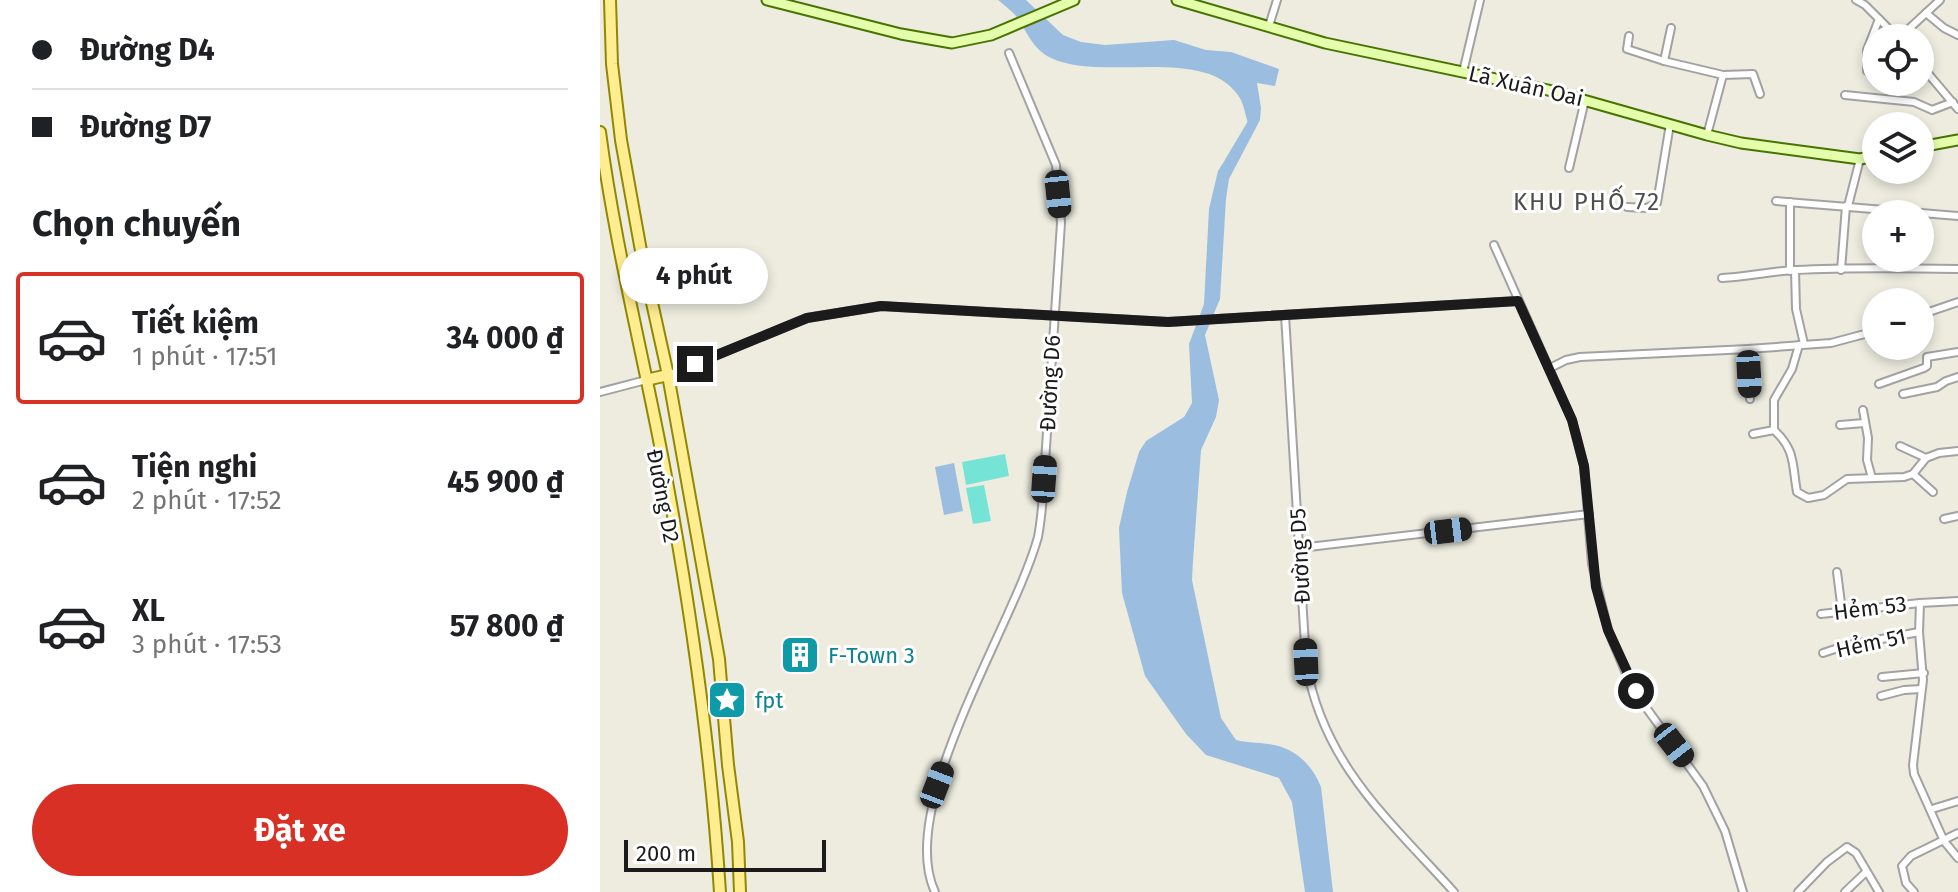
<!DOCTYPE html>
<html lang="vi">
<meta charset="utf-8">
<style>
body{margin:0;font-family:"Fira Sans",sans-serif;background:#f2f2f2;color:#202124;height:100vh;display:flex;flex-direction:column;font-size:30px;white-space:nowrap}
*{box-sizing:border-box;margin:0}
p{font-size:26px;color:#757577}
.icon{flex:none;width:44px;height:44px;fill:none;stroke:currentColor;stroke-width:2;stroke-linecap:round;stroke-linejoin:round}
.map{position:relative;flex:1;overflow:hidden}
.panel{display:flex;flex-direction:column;background:#fff;width:600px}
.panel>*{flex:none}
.hud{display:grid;align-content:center;height:176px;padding:0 32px;background:#fff}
.fabs{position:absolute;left:1262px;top:24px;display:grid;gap:16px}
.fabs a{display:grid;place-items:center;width:72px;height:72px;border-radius:50%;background:#fff;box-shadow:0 4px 12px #0003;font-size:40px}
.scale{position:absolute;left:24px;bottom:20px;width:202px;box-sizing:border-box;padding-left:8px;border:4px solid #1b1b1b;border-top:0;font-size:22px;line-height:28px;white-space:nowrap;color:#1b1b1b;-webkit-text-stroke:6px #fff;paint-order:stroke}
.end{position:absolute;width:36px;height:36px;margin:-18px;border:10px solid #1b1b1b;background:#fff;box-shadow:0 0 0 4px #fff}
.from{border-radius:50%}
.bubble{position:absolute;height:56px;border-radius:28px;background:#fff;box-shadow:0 4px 12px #0003;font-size:26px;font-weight:700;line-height:56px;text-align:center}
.car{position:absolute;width:24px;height:48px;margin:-24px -12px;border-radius:10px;box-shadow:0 0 6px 2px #0007;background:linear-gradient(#222 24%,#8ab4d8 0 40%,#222 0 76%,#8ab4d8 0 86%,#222 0)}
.hud b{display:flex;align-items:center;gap:28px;height:76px;font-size:30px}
.hud b+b{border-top:2px solid #e0e0e0}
.hud i{width:20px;height:20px;background:#202124}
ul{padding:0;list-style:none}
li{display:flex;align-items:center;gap:24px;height:132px;margin:0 16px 12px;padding:0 16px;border:4px solid transparent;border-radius:8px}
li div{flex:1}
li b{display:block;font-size:30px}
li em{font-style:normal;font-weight:700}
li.selected{border-color:#d93025}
li>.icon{width:72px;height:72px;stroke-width:1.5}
h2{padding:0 32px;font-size:36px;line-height:96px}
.action{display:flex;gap:16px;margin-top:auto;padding:16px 32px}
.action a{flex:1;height:92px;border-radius:48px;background:#d93025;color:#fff;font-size:32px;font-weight:700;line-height:92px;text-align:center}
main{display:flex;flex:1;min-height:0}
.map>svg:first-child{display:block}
</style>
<main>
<section class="panel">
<div class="hud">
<b><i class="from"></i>Đường D4</b>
<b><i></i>Đường D7</b>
</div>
<h2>Chọn chuyến</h2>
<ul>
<li class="selected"><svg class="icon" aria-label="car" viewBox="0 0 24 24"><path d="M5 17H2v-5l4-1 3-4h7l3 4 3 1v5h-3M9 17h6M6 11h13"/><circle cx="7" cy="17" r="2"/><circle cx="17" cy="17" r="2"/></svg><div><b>Tiết kiệm</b><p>1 phút · 17:51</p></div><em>34 000 ₫</em></li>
<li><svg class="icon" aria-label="car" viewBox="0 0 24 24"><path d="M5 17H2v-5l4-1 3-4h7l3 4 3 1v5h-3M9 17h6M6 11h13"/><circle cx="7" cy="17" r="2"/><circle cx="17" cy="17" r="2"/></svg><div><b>Tiện nghi</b><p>2 phút · 17:52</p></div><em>45 900 ₫</em></li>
<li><svg class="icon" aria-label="car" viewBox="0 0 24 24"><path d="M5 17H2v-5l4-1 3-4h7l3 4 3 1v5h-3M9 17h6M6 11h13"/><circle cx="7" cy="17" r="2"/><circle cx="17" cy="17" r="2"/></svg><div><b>XL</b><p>3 phút · 17:53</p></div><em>57 800 ₫</em></li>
</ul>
<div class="action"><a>Đặt xe</a></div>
</section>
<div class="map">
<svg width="1358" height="892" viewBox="0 0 1358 892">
<rect width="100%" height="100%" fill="#edecdf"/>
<g fill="#75e4d7">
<path d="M405 454 409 476 366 485 362 462Z"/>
<path d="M384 485 391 521 373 524 366 488Z"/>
</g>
<g fill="#9bbee0">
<path d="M398 0H426L463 35 481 42 505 45 574 40 606 50 631 52 679 69 675 86 657 83 661 108 660 120 629 179 626 199 620 299 605 335 619 400 616 417 601 450 593 561 592 580 621 718 636 740C647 743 657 742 668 744 694 747 712 764 721 787L733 892H705L692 802 679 778 606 755 586 734 545 676 522 593 519 528 527 492 539 452 546 441 584 417 592 403 589 344 604 304 609 209 618 171 648 124C646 116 644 107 641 100 610 43 503 83 451 58 432 49 427 31 416 16 411 10 404 5 398 0Z"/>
<path d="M354 463 363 511 344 515 335 467Z"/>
</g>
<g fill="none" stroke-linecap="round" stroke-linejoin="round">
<path stroke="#9bbee0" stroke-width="2" d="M626 160 648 123"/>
<g stroke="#a2a2a2" stroke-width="10">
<g id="street">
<path d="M1256 0 1265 5 1298 38"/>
<path d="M1326 13 1344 28 1358 35"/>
<path d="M669 26 677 0"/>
<path d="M1071 28 1064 61 1123 75 1107 135"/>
<path d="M1029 36 1027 49 1064 61"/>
<path d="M1299 38 1340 0"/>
<path d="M1320 64 1358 109"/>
<path d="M1267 71V50L1279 19"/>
<path d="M863 72 880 0"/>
<path d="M1123 75 1153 74 1160 94"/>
<path d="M1245 95 1314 102 1332 110 1353 102"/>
<path d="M969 168 985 100"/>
<path d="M1176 201 1358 216"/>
<path d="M1248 206 1260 159"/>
<path d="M1027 207 1047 208 1057 203 1070 124"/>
<path d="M894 245 972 420 984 466 992 564 1008 630 1025 671 1045 706 1103 786 1125 831 1143 892"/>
<path d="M1195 270 1196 309 1204 344"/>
<path d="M1241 270 1246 206"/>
<path d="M1190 271V202"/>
<path d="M1122 278C1147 277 1171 271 1196 270 1250 267 1304 268 1358 269"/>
<path d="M685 315 706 662C722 763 789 820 854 892"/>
<path d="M1320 315 1358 302"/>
<path d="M950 368 966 360 980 357 1148 349"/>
<path d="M68 375 207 318 281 306 568 322 918 301"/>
<path d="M1279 384 1324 368 1327 366V357L1358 352"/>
<path d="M0 392 46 380"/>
<path d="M1303 394 1337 387 1346 381 1358 377"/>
<path d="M1150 399 1148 349 1231 343 1276 331"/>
<path d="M1263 410 1268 438 1267 460 1272 478"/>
<path d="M1240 425 1264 423"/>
<path d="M1174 430V400L1192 369 1199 345"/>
<path d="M1153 434 1174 430C1196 450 1192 465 1197 492L1208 498 1224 495 1247 479 1304 477 1313 474 1326 458 1339 453 1358 451"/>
<path d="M1300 446 1326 458"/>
<path d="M1313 474 1333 492"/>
<path d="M1344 519 1358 516"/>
<path d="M700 548 989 514"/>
<path d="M1237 572 1242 611"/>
<path d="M1358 601 1320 603 1319 632 1323 680 1313 765 1314 774 1344 841 1358 858"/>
<path d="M1221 614 1320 603"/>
<path d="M1223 653 1244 646 1319 632"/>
<path d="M1282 677 1324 673"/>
<path d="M1281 696 1304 690 1321 689"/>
<path d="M1332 809 1358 801"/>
<path d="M335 892C295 807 414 625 438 537 440 527 441 517 442 507L461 223 456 165 409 53"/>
<path d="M1198 892 1227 862 1247 847 1256 853 1279 892"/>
<path d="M1245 892 1266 872"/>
<path d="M1314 892 1306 883 1302 866 1311 856 1358 833"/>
</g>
</g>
<g stroke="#487300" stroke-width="13">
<g id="secondary">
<path d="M167 0 301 34 352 43 391 35 474 0"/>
<path d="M577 0 725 43 948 90 1107 135 1141 143 1260 159 1276 156"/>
<path d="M1320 147 1358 140"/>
</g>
</g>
<g stroke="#918700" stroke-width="14">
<g id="primary">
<path d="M10 0 12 64 21 140 43 262 68 375 119 659 128 765 138 842 140 892"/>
<path d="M0 132C15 246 44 358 65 471 91 610 111 751 120 892"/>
<path d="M46 380 68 375"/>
</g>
</g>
<use href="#street" stroke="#fff" stroke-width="6"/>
<use href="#secondary" stroke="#e4feac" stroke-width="9"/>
<use href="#primary" stroke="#ffed92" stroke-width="10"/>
</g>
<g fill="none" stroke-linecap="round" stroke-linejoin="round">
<path stroke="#1b1b1b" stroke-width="10" d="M95 364 207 318 281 306 568 322 918 301 972 420 984 466 996 587 1008 630 1036 691"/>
</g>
<defs>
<g id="building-square" transform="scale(2)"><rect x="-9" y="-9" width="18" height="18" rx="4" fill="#0f9aa8" stroke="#fff"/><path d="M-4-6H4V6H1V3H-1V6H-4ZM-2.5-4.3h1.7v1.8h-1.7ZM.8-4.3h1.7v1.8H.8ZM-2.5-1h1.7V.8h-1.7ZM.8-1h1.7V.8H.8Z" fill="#fff"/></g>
<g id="sight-square" transform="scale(2)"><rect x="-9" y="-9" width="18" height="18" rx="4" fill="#0f9aa8" stroke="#fff"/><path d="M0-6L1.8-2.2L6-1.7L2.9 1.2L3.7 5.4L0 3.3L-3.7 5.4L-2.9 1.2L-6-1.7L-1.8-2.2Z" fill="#fff"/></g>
</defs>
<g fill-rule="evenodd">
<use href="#building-square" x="200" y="655"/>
<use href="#sight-square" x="127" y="700"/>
</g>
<g text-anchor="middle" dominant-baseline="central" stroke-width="6" stroke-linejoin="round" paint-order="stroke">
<g font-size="22" fill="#1b1b1b" stroke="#fff">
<text transform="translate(926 86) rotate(13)">Lã Xuân Oai</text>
<text transform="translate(450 383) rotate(-87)">Đường D6</text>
<text transform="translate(63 496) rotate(79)">Đường D2</text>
<text transform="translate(700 556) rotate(-93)">Đường D5</text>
<text transform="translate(1270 608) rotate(-7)">Hẻm 53</text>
<text transform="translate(1271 643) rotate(-12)">Hẻm 51</text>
</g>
<g font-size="22" fill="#0d838f" stroke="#fff" text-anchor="start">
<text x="228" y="655">F-Town 3</text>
<text x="155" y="700">fpt</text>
</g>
<g font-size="24" letter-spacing="2" fill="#4e4e4e" stroke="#fff">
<text x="987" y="202">KHU PHỐ 72</text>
</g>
</g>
</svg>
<div class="fabs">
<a><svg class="icon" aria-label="locate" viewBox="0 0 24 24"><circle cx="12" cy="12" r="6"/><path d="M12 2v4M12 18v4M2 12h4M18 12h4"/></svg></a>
<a><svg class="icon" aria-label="layers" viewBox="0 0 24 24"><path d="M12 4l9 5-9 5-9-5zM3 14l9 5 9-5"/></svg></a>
<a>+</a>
<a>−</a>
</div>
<div class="scale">200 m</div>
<i class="end from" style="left:1036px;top:691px"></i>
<i class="end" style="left:95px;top:364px"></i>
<div class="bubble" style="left:20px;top:248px;width:148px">4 phút</div>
<i class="car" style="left:458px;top:194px;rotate:174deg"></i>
<i class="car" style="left:1149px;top:374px;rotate:177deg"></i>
<i class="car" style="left:444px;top:479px;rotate:4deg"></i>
<i class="car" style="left:848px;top:531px;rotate:83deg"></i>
<i class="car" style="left:706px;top:662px;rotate:357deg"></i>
<i class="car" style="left:1074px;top:745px;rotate:142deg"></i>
<i class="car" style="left:337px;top:785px;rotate:21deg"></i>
</div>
</main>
